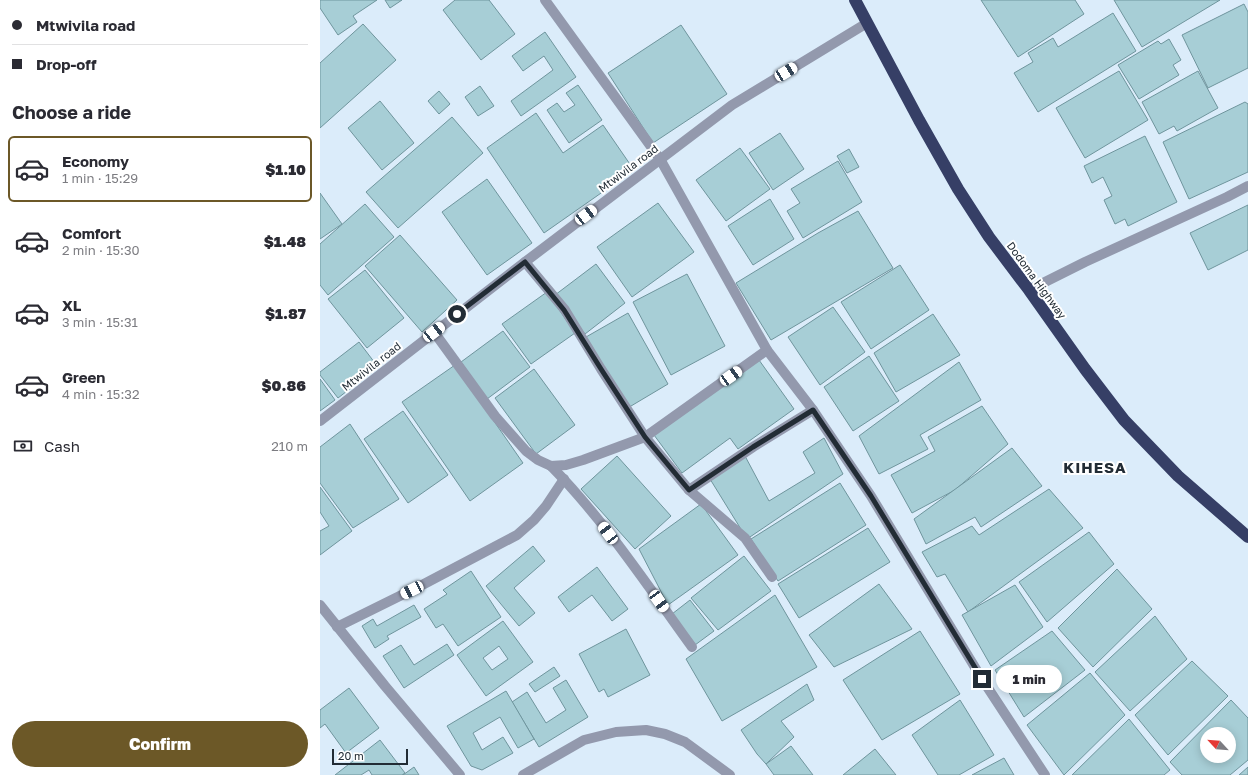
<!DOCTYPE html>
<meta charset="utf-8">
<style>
body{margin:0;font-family:"Golos Text",sans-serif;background:#f2f2f3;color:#2b2b33;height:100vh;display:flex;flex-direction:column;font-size:15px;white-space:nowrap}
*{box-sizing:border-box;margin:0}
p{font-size:13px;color:#7c7c81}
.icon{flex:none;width:22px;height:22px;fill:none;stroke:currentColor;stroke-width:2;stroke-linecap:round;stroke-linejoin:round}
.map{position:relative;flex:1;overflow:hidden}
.drawer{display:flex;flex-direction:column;background:#fff;width:320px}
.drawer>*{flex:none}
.banner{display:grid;align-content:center;height:88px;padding:0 12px;background:#fff}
.needle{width:26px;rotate:296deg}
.tools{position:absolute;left:880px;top:727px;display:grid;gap:8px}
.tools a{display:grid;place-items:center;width:36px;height:36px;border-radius:50%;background:#fff;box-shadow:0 2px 10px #0003;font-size:20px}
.scale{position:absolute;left:12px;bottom:10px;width:76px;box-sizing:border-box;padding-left:4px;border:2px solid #222c35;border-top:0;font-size:11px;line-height:14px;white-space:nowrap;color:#222c35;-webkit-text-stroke:3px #fff;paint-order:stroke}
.end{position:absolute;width:18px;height:18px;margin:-9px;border:5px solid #222c35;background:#fff;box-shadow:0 0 0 2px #fff}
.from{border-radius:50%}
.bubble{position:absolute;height:28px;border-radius:14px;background:#fff;box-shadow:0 2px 10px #0003;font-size:13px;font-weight:800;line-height:28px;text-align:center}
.car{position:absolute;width:12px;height:24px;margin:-12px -6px;border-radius:5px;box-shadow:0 0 3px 1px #0007;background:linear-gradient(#fff 24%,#345 0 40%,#fff 0 76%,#345 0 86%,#fff 0)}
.banner b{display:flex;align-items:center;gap:14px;height:38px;font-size:15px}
.banner b+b{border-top:1px solid #e1e1e2}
.banner i{width:10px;height:10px;background:#2b2b33}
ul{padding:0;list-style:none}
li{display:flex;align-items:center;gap:12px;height:66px;margin:0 8px 6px;padding:0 4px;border:2px solid transparent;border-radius:6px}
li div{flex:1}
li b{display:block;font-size:15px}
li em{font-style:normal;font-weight:800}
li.active{border-color:#6c5827}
li>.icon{width:36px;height:36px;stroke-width:1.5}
h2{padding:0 12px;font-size:18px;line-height:48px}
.pay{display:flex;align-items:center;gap:10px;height:44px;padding:0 12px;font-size:15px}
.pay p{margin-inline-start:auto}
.primary-button{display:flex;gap:8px;margin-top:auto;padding:8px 12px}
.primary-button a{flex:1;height:46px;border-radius:24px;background:#6c5827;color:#fff;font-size:16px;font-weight:800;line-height:46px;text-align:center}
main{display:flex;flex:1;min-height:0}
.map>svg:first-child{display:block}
</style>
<main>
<section class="drawer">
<div class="banner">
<b><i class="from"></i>Mtwivila road</b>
<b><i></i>Drop-off</b>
</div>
<h2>Choose a ride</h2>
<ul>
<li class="active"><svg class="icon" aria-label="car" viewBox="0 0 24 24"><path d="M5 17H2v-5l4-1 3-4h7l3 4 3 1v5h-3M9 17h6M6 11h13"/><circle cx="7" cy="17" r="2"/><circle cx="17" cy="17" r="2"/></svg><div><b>Economy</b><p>1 min · 15:29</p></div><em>$1.10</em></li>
<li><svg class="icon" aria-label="car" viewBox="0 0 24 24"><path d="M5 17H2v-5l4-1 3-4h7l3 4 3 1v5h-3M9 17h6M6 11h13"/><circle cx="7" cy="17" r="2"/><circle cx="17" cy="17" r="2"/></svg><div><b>Comfort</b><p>2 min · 15:30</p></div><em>$1.48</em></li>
<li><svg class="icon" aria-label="car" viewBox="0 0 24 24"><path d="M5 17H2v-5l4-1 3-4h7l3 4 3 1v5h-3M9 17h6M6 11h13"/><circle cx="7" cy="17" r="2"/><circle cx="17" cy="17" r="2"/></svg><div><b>XL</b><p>3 min · 15:31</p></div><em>$1.87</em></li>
<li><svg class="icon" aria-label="car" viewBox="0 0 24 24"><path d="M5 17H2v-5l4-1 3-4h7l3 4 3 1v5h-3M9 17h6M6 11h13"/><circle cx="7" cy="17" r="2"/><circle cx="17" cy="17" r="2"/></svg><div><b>Green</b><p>4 min · 15:32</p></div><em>$0.86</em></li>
</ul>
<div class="pay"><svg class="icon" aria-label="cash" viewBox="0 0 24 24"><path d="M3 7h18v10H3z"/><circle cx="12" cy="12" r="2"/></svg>Cash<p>210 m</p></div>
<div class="primary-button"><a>Confirm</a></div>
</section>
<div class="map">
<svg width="928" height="775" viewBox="0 0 928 775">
<rect width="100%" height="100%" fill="#dbecfa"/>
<g fill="#a7ced6" stroke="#6f959d" fill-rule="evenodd">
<path d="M0 0H57L33 16 37 22 18 35 0 8Z"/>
<path d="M65 0H82L70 8Z"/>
<path d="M135 0H169L195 34 161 60 123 10Z"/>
<path d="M661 0H755L764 14 698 57Z"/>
<path d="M794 0H900L822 47Z"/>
<path d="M924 4 928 12V68L888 88 862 35Z"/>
<path d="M793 13 816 51 718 112 694 73 713 62 708 53 733 38 738 47Z"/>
<path d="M43 24 76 60 0 128V63Z"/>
<path d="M361 25 407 94 333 143 288 73Z"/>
<path d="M225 32 256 77 201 116 191 101 233 70 224 56 203 71 192 56Z"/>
<path d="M849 39 861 60 853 65 859 75 819 99 798 65 838 41 841 44Z"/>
<path d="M799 71 828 120 765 158 736 108Z"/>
<path d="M878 71 898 108 857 131 854 126 839 134 822 102Z"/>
<path d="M258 85 282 120 249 143 227 110 237 103 244 112 255 105 246 93Z"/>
<path d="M160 86 174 106 158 116 145 97Z"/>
<path d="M119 91 130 104 119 114 108 101Z"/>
<path d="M60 101 94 143 62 170 28 128Z"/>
<path d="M925 102 928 104V172L869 199 843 142Z"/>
<path d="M216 113 243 153 283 125 314 170 224 233 167 148Z"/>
<path d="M132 117 163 153 78 228 46 192Z"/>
<path d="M460 133 484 169 453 190 429 153Z"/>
<path d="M825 136 857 202 808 226 805 219 795 224 784 200 792 196 783 177 772 183 764 166Z"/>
<path d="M420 148 450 189 406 221 376 180Z"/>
<path d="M529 149 539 167 527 173 517 156Z"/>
<path d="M518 161 542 202 483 238 467 211 480 203 471 189Z"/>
<path d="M167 179 212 243 167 275 122 212Z"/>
<path d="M0 193 22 224 0 239Z"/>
<path d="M450 199 474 239 433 265 408 226Z"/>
<path d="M338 203 374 252 312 297 277 247Z"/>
<path d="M45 204 74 237 8 295 0 285V244Z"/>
<path d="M928 205V250L888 270 870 233Z"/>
<path d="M538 211 573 268 451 340 416 283 498 233Z"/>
<path d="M80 235 137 300 102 332 45 266Z"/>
<path d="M276 264 305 303 265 334 235 295Z"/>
<path d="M580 265 609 310 551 349 521 302Z"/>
<path d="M45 270 84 318 47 348 8 299Z"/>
<path d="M367 274 405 346 351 375 313 302Z"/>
<path d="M227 292 255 333 211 364 182 324Z"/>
<path d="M513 307 545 352 500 385 468 337Z"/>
<path d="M308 313 348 384 306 409 266 337Z"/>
<path d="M613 314 640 355 576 392 554 353Z"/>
<path d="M183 331 210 367 167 399 141 362Z"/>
<path d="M39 342 58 367 18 398 0 375V372Z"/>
<path d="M549 356 579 401 533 431 504 387Z"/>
<path d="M439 360 474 409 418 449 410 438 362 473 334 435Z"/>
<path d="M639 362 661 400 600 435 608 449 559 474 539 436Z"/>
<path d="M135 365 203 463 150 501 82 402Z"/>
<path d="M214 369 255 425 216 454 175 398Z"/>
<path d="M0 379 15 400 0 411Z"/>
<path d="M662 406 688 444 635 490 592 513 571 475 615 451 608 437Z"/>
<path d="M83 411 128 475 88 503 44 439Z"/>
<path d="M30 424 79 499 33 528 0 483V447Z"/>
<path d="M504 438 523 474 427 539 390 479 425 456 449 501 495 473 483 452Z"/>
<path d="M692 448 722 486 661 527 655 517 606 544 594 519Z"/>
<path d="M297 456 351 516 315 549 261 489Z"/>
<path d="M520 483 546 525 458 581 431 539Z"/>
<path d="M0 487 32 531 0 555V531L9 526 0 512Z"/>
<path d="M729 489 763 528 648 612 625 574 617 577 602 552 652 526 659 535Z"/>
<path d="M381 504 418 555 348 605 319 549Z"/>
<path d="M548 528 570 562 479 618 458 584Z"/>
<path d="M769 532 794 564 727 622 699 582Z"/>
<path d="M213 546 225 561 194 588 215 613 199 626 166 586Z"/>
<path d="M424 556 451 591 398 630 371 598Z"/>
<path d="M277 567 308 609 292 621 272 595 249 612 238 597Z"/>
<path d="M797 569 832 609 773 667 738 628Z"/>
<path d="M151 571 181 617 138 646 123 624 116 628 104 609 127 594 123 590Z"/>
<path d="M559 584 592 629 514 667 489 635Z"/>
<path d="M695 585 723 627 671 666 642 615Z"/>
<path d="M455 595 497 667 402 721 366 659Z"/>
<path d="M370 600 394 631 375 645 352 614Z"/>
<path d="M94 605 101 617 67 636 69 639 55 648 42 626 53 619 57 626Z"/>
<path d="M835 616 867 659 810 711 775 672Z"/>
<path d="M183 621 213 662 166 696 137 655ZM179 646 188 659 172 670 163 658Z"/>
<path d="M306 629 330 675 288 697 284 689 279 692 259 654Z"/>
<path d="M600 631 640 694 562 740 523 680Z"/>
<path d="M732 631 765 670 704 717 675 670Z"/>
<path d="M127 644 134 655 84 688 63 656 81 645 94 665Z"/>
<path d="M872 661 908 696 848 755 815 715Z"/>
<path d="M234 667 240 676 215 692 209 684Z"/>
<path d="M770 673 805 715 744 775 707 725Z"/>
<path d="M246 680 268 717 219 747 192 702 207 692 226 723 246 710 233 688Z"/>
<path d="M487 684 494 700 461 721 474 737 446 764 437 754 421 730Z"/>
<path d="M29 688 59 728 26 753 5 724 0 728V710Z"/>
<path d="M186 691 214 739 198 748 180 717 153 733 162 750 183 737 193 753 162 770 151 766 127 726Z"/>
<path d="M640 700 674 755 639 775H618L592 735Z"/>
<path d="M911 700 928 718V760L910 775H862L850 762ZM887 734H909V756H887Z"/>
<path d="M809 719 850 770 844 775H752Z"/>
<path d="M60 740 85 773 82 775H52L49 770 41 775H15Z"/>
<path d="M471 746 493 775H454L446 764Z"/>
<path d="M555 749 576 775H523Z"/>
<path d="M684 758 694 775H652Z"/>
<path d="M94 767 99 775H83Z"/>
<path d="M928 767V775H919Z"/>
</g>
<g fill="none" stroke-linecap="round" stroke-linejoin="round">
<g stroke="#9399ad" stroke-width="10">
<path d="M225 0 340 159 447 350 493 410 551 496 662 679 725 775"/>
<path d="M205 262 245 310 281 369 325 437 369 490 425 538 452 577"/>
<path d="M709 290 765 262 907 197 928 186"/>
<path d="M114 332 175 416 206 451 218 460 231 466 246 465 263 460 325 437 447 350"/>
<path d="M0 421 205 262 412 105 547 23"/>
<path d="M231 466C285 521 327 585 372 647"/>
<path d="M369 490 433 447 493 410"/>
<path d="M0 605 65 686 140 775"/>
<path d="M17 627 104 584 197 535 214 520 226 506 244 479"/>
<path d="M203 775 264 740 296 732 326 730 345 734 365 742 410 775"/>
</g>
<path stroke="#363f66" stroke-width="12" d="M535 0 599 120 638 189 669 237 709 290 765 369 804 420 858 476 928 537"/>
</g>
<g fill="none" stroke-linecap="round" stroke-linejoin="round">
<path stroke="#222c35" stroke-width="5" d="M137 314 205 262 244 310 281 369 325 437 369 490 433 447 493 410 551 496 662 679"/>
</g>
<g text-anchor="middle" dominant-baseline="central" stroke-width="4" stroke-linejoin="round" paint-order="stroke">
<g font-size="11" fill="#222c35" stroke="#fff">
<text transform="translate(308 168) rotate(-37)">Mtwivila road</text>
<text transform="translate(717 280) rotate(54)">Dodoma Highway</text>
<text transform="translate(51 366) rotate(-38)">Mtwivila road</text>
</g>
<g font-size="15" font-weight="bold" letter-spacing="1" fill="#222c35" stroke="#fff">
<text x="775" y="467">KIHESA</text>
</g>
</g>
</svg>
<div class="tools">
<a><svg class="needle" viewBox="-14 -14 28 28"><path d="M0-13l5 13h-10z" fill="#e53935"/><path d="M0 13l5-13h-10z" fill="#7c7c81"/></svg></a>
</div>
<div class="scale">20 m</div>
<i class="end from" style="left:137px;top:314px"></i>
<i class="end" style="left:662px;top:679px"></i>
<div class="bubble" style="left:676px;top:665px;width:66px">1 min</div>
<i class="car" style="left:466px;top:72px;rotate:59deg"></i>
<i class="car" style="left:266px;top:215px;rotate:53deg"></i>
<i class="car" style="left:114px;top:332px;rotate:52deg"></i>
<i class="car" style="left:411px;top:376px;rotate:55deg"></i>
<i class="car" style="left:288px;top:533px;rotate:323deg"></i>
<i class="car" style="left:92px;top:590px;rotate:244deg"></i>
<i class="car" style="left:339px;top:601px;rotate:144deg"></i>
</div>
</main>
